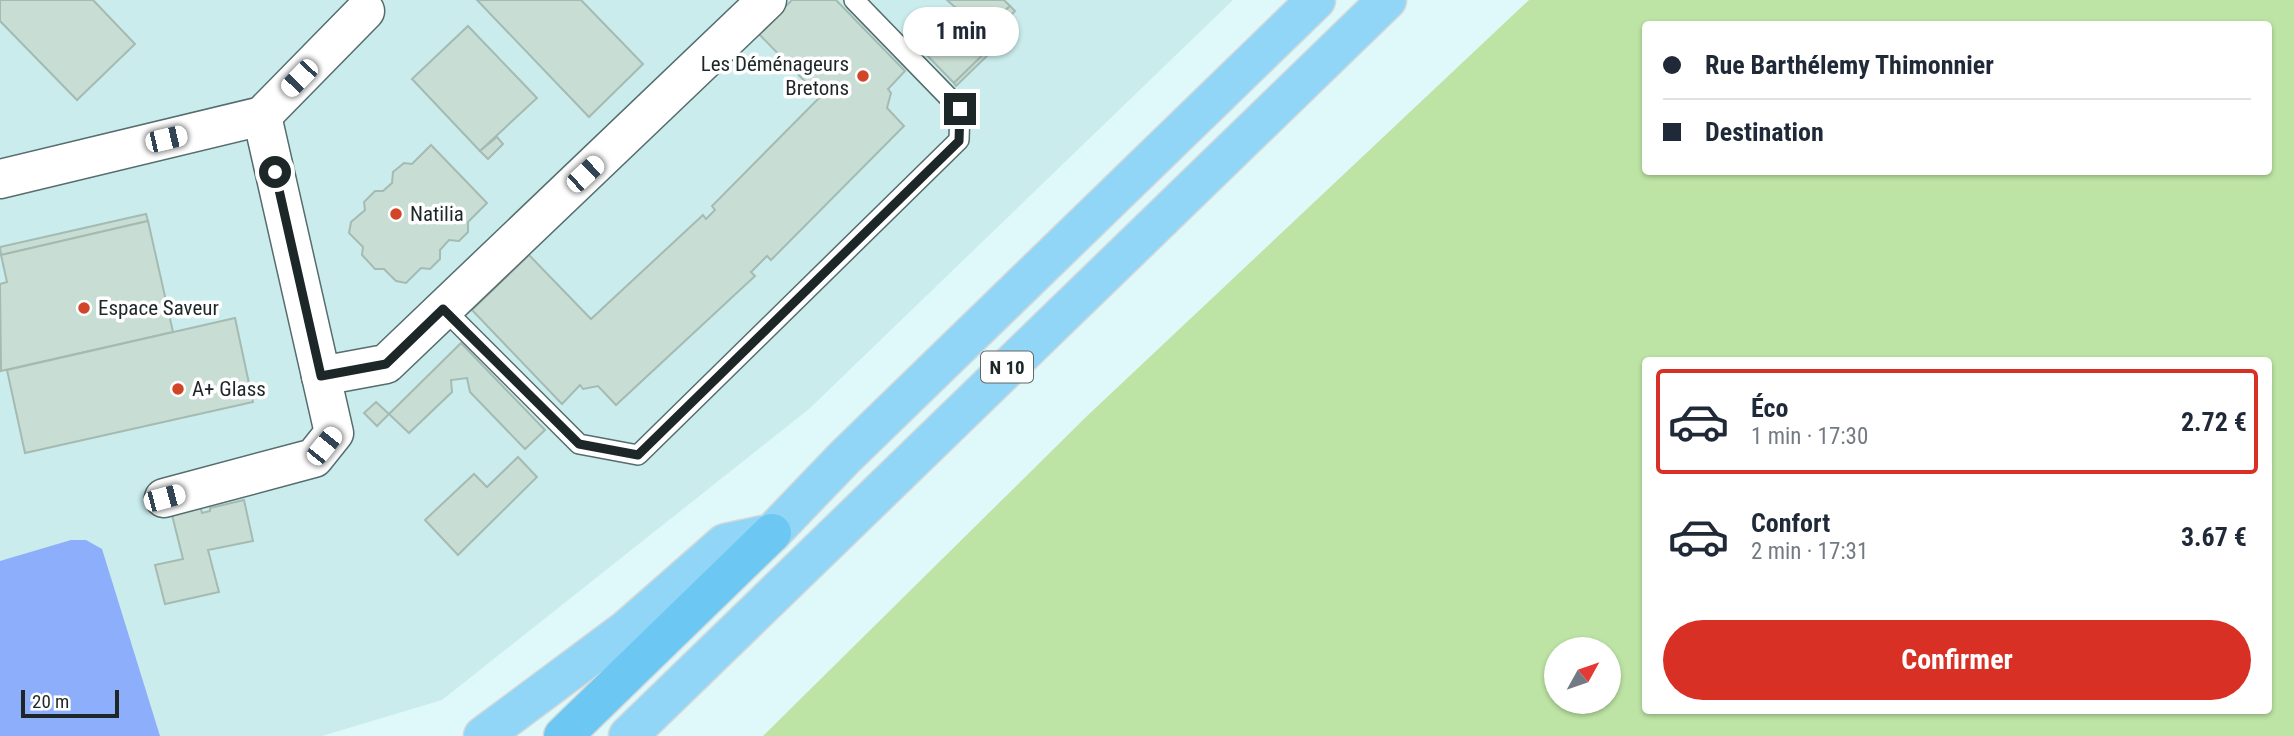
<!DOCTYPE html>
<html lang="fr">
<meta charset="utf-8">
<style>
body{margin:0;font-family:"Roboto Condensed",sans-serif;background:#f6f6f7;color:#1f2937;height:100vh;display:flex;flex-direction:column;font-size:26px;white-space:nowrap}
*{box-sizing:border-box;margin:0}
p{font-size:23px;color:#747a83}
.icon{flex:none;width:38px;height:38px;fill:none;stroke:currentColor;stroke-width:2;stroke-linecap:round;stroke-linejoin:round}
.map{position:relative;flex:1;overflow:hidden}
.side{position:absolute;left:1642px;top:357px;width:630px;height:357px;display:flex;flex-direction:column;background:#fff;border-radius:7px;box-shadow:0 2px 5px #0004}
.side>*{flex:none}
.hud{position:absolute;left:1642px;top:21px;width:630px;height:154px;border-radius:7px;box-shadow:0 2px 5px #0004;display:grid;align-content:center;height:154px;padding:0 21px;background:#fff}
.needle{width:46px;rotate:50deg}
.tools{position:absolute;left:1544px;top:637px;display:grid;gap:14px}
.tools a{display:grid;place-items:center;width:77px;height:77px;border-radius:50%;background:#fff;box-shadow:0 2px 5px #0004;font-size:35px}
.scale{position:absolute;left:21px;bottom:18px;width:98px;box-sizing:border-box;padding-left:7px;border:4px solid #1e2728;border-top:0;font-size:19px;line-height:24px;white-space:nowrap;color:#1e2728;-webkit-text-stroke:5px #fff;paint-order:stroke}
.end{position:absolute;width:32px;height:32px;margin:-16px;border:9px solid #1e2728;background:#fff;box-shadow:0 0 0 4px #fff}
.from{border-radius:50%}
.bubble{position:absolute;height:49px;border-radius:24px;background:#fff;box-shadow:0 2px 5px #0004;font-size:23px;font-weight:700;line-height:49px;text-align:center}
.car{position:absolute;width:21px;height:42px;margin:-21px -10px;border-radius:9px;box-shadow:0 0 5px 2px #0007;background:linear-gradient(#fff 24%,#345 0 40%,#fff 0 76%,#345 0 86%,#fff 0)}
.hud b{display:flex;align-items:center;gap:24px;height:66px;font-size:26px}
.hud b+b{border-top:2px solid #e0e1e3}
.hud i{width:18px;height:18px;background:#1f2937}
ul{padding:12px 0 0;list-style:none}
li{display:flex;align-items:center;gap:21px;height:105px;margin:0 14px 10px;padding:0 7px;border:4px solid transparent;border-radius:7px}
li div{flex:1}
li b{display:block;font-size:26px}
li em{font-style:normal;font-weight:700}
li.current{border-color:#d93025}
li>.icon{width:63px;height:63px;stroke-width:1.5}
.cta{display:flex;gap:14px;margin-top:auto;padding:14px 21px}
.cta a{flex:1;height:80px;border-radius:42px;background:#d93025;color:#fff;font-size:28px;font-weight:700;line-height:80px;text-align:center}
.map>svg:first-child{display:block}
</style>
<div class="map">
<svg width="2294" height="736" viewBox="0 0 2294 736">
<rect width="100%" height="100%" fill="#dff8f9"/>
<path fill="#caeced" d="M0 0H1233L809 409 442 700 322 736H0Z"/>
<path fill="#bde4a4" fill-rule="evenodd" d="M1529 0H2294V736H763L1086 417ZM1645 24H2268V172H1645ZM1645 360H2268V710H1645ZM1556 649H1608V702H1556Z"/>
<path fill="#8daefb" d="M71 540H86L102 549 160 736H0V561Z"/>
<g fill="#c8ddd3" stroke="#a5bab1" stroke-width="2">
<path d="M0 0H93L135 44 77 100 0 21Z"/>
<path d="M477 0H581L643 64 589 117Z"/>
<path d="M792 0H836L905 71 888 89 891 93 887 108 904 126 771 260 767 256 751 272 755 276 616 405 598 386 583 389 580 385 562 404 472 310 529 255 591 319 703 215 706 219 715 210 712 206 820 97 758 33Z"/>
<path d="M947 0H1004L1010 6 992 23 998 29 988 39 993 45 954 83 917 45 956 8Z"/>
<path d="M1010 6 1015 11 998 29 992 23Z"/>
<path d="M468 26 537 98 480 151 412 79Z"/>
<path d="M993 45 995 48 956 86 954 83Z"/>
<path d="M497 137 503 144 488 159 480 151Z"/>
<path d="M431 145 487 203 468 222V232L459 241 449 240 440 250V259L430 269 421 268 406 283 396 281 384 269H375L362 255 363 247 349 233 351 222 365 210 364 202 375 191H383L392 183 393 172 404 163 412 164Z"/>
<path d="M146 214 148 221 1 255 0 247Z"/>
<path d="M148 221 173 332 1 371 0 284 7 282 1 255Z"/>
<path d="M235 318 253 402 25 453 7 370Z"/>
<path d="M461 343 545 430 525 449 470 392 467 378 451 380 452 392 409 433 389 414Z"/>
<path d="M376 402 389 414 377 426 364 413Z"/>
<path d="M518 457 537 477 458 555 425 520 474 474 487 487Z"/>
<path d="M244 500 253 541 208 550 219 592 165 604 155 565 183 559 171 511 200 505 202 513 210 511V508Z"/>
</g>
<g fill="none" stroke-linecap="round" stroke-linejoin="round">
<g stroke="#566c6d" stroke-width="22">
<path id="service" d="M444 309 579 444 638 455 959 140 960 109 854 0"/>
</g>
<g stroke="#566c6d" stroke-width="41">
<g id="minor">
<path d="M0 179 262 116 365 11"/>
<path d="M321 376 386 364 767 0"/>
<path d="M164 498 314 458 334 433 262 116"/>
</g>
</g>
<g stroke="#d6d8d8" stroke-width="41">
<g id="primary">
<path d="M483 736 627 629 725 543 772 533 845 457 1316 0"/>
<path d="M628 736 1387 0"/>
</g>
</g>
<g stroke="#d6d8d8" stroke-width="41">
<path id="trunk" d="M563 736 772 533"/>
</g>
<use href="#service" stroke="#fff" stroke-width="19"/>
<use href="#minor" stroke="#fff" stroke-width="38"/>
<use href="#primary" stroke="#91d6f6" stroke-width="38"/>
<use href="#trunk" stroke="#6cc8f3" stroke-width="38"/>
</g>
<g fill="none" stroke-linecap="round" stroke-linejoin="round">
<path stroke="#1e2728" stroke-width="9" d="M275 172 321 376 386 364 443 309 579 444 638 455 959 141 960 109"/>
</g>
<g fill="#d14628" stroke="#fff" stroke-width="2.5">
<circle cx="863" cy="76" r="7"/>
<circle cx="396" cy="214" r="7"/>
<circle cx="84" cy="308" r="7"/>
<circle cx="178" cy="389" r="7"/>
</g>
<g text-anchor="middle" dominant-baseline="central" stroke-width="7" stroke-linejoin="round" paint-order="stroke">
<rect fill="#fff" stroke="#626868" stroke-width="2" x="981" y="351.5" width="52" height="31" rx="5"/>
<g font-size="19" font-weight="bold" fill="#1e2728">
<text x="1007" y="367">N 10</text>
</g>
<g font-size="21" fill="#1e2728" stroke="#fff" text-anchor="start">
<text x="849" y="64" text-anchor="end">Les Déménageurs<tspan x="849" dy="24">Bretons</tspan></text>
<text x="410" y="214">Natilia</text>
<text x="98" y="308">Espace Saveur</text>
<text x="192" y="389">A+ Glass</text>
</g>
</g>
</svg>
<div class="tools">
<a><svg class="needle" viewBox="-14 -14 28 28"><path d="M0-13l5 13h-10z" fill="#e53935"/><path d="M0 13l5-13h-10z" fill="#747a83"/></svg></a>
</div>
<div class="scale">20 m</div>
<i class="end from" style="left:275px;top:172px"></i>
<i class="end" style="left:960px;top:109px"></i>
<div class="bubble" style="left:903px;top:7px;width:116px">1 min</div>
<i class="car" style="left:299px;top:78px;rotate:224deg"></i>
<i class="car" style="left:166px;top:139px;rotate:77deg"></i>
<i class="car" style="left:585px;top:174px;rotate:47deg"></i>
<i class="car" style="left:324px;top:446px;rotate:39deg"></i>
<i class="car" style="left:164px;top:498px;rotate:75deg"></i>
<div class="hud">
<b><i class="from"></i>Rue Barthélemy Thimonnier</b>
<b><i></i>Destination</b>
</div>
<section class="side">
<ul>
<li class="current"><svg class="icon" aria-label="car" viewBox="0 0 24 24"><path d="M5 17H2v-5l4-1 3-4h7l3 4 3 1v5h-3M9 17h6M6 11h13"/><circle cx="7" cy="17" r="2"/><circle cx="17" cy="17" r="2"/></svg><div><b>Éco</b><p>1 min · 17:30</p></div><em>2.72 €</em></li>
<li><svg class="icon" aria-label="car" viewBox="0 0 24 24"><path d="M5 17H2v-5l4-1 3-4h7l3 4 3 1v5h-3M9 17h6M6 11h13"/><circle cx="7" cy="17" r="2"/><circle cx="17" cy="17" r="2"/></svg><div><b>Confort</b><p>2 min · 17:31</p></div><em>3.67 €</em></li>
</ul>
<div class="cta"><a>Confirmer</a></div>
</section>
</div>
